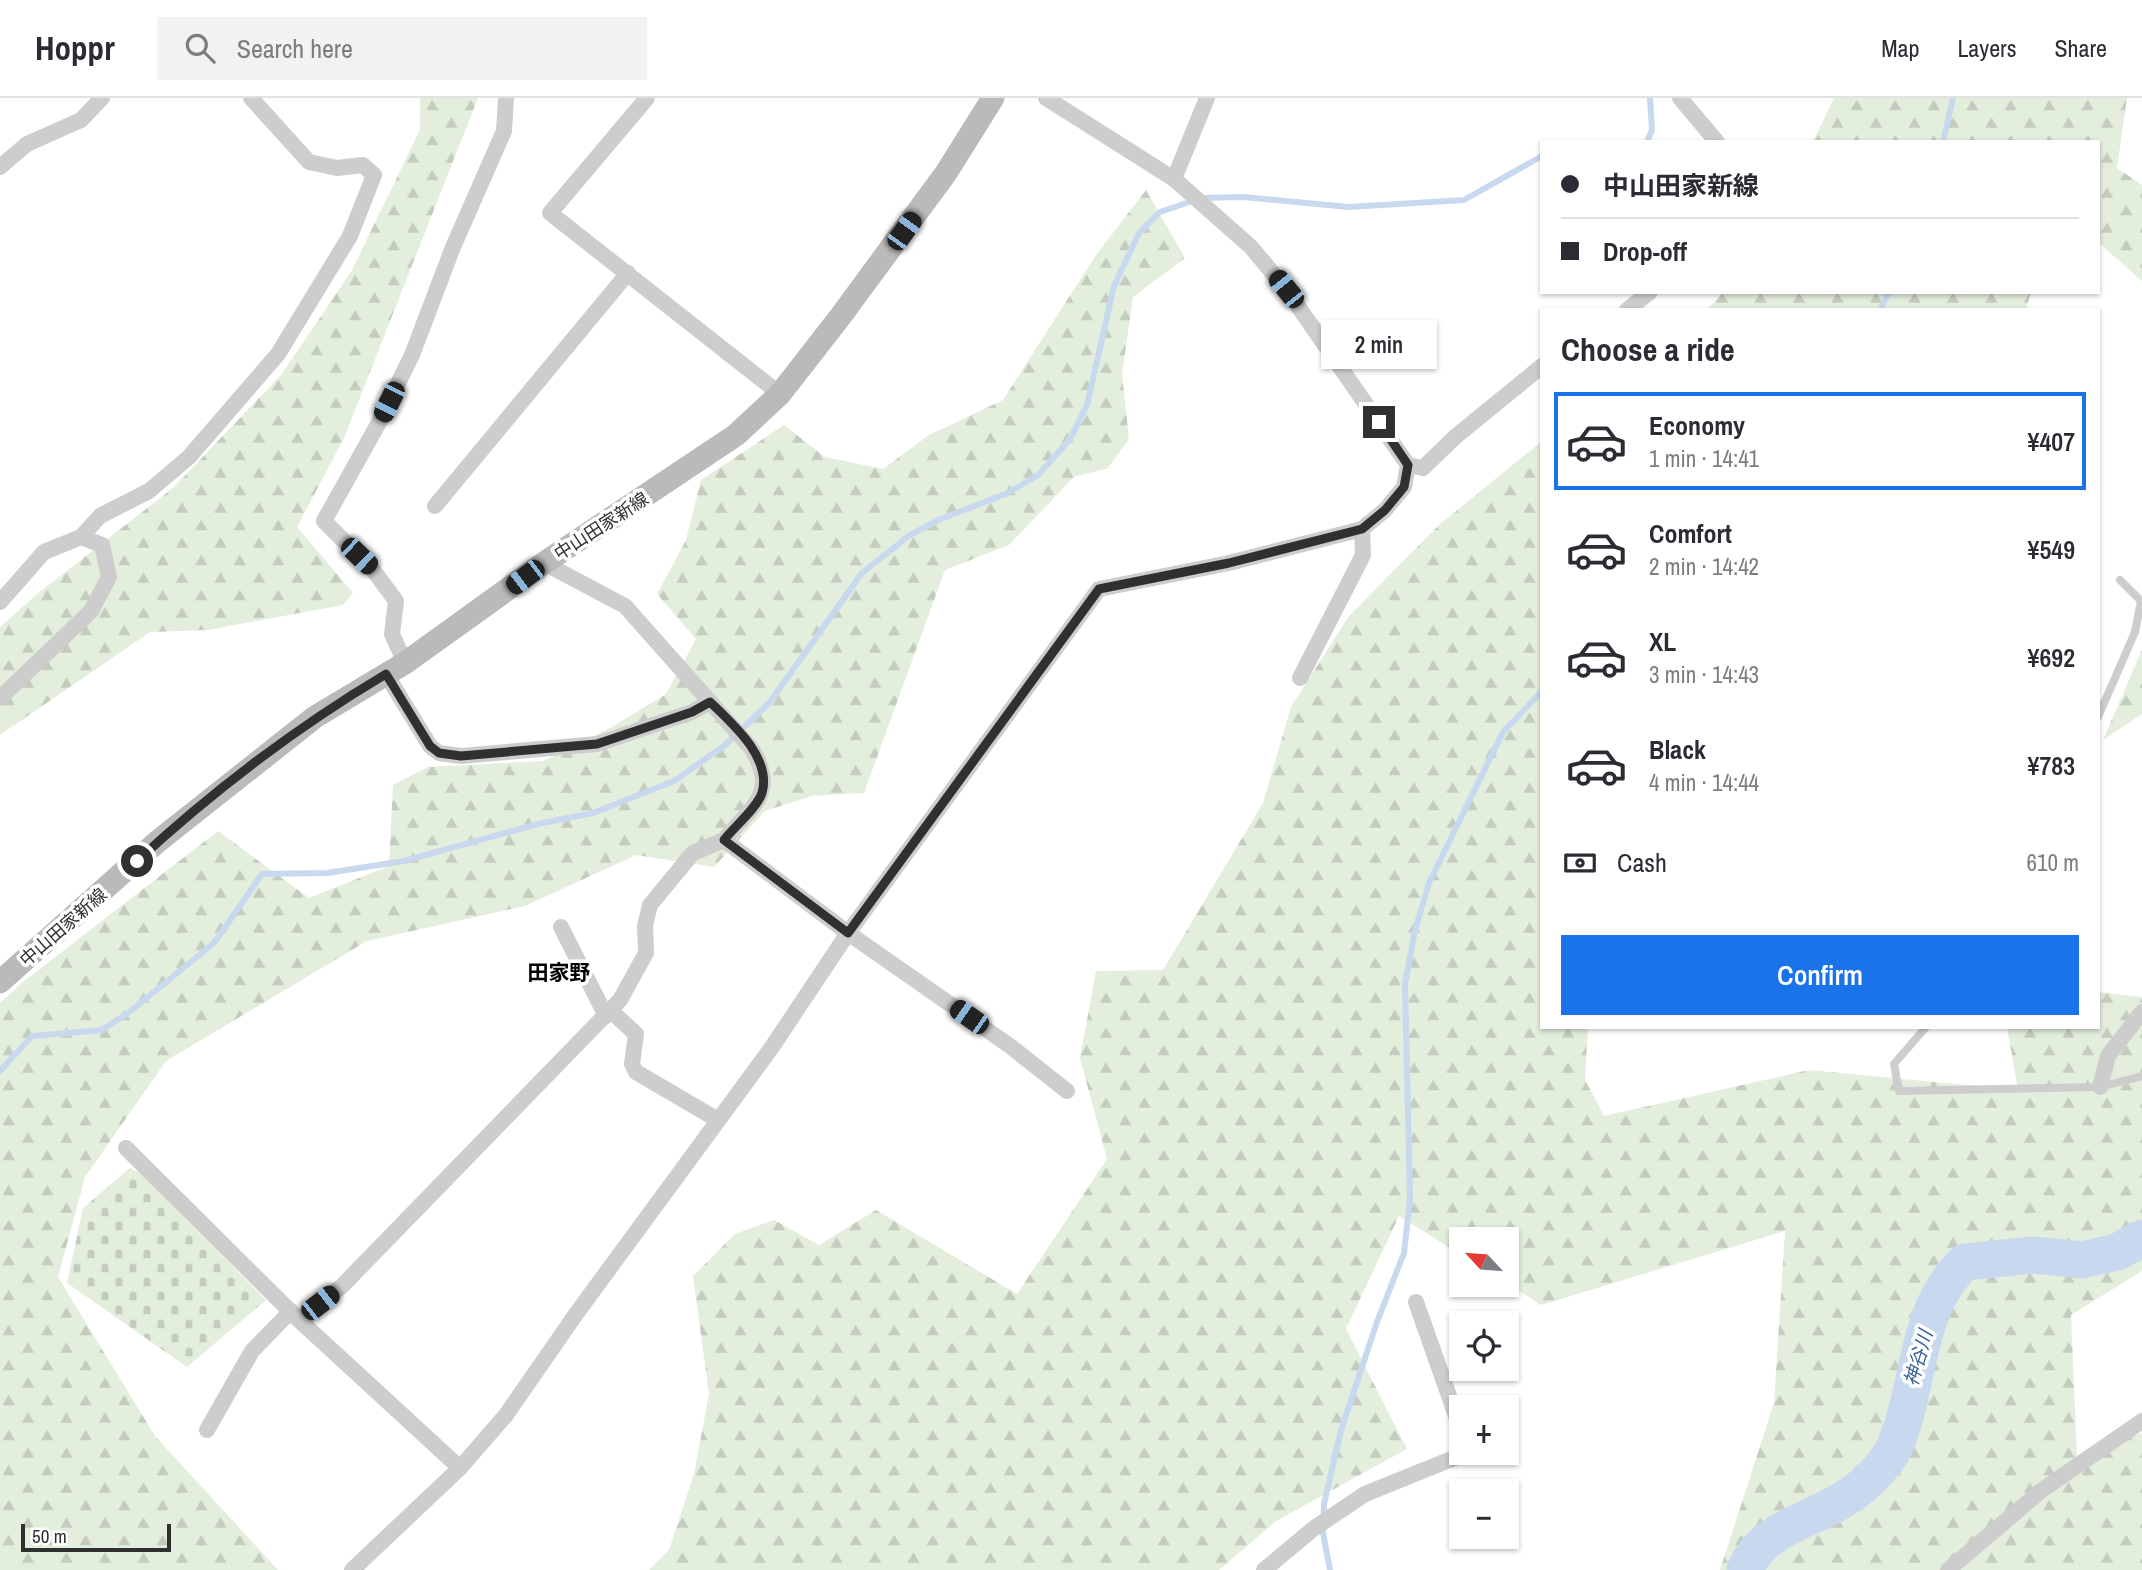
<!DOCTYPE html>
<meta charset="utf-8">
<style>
body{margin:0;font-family:"Archivo Narrow","Noto Sans JP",sans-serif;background:#f2f2f3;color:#2b2b33;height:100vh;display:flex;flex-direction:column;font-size:26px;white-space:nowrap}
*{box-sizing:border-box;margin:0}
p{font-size:23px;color:#7c7c81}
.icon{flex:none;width:38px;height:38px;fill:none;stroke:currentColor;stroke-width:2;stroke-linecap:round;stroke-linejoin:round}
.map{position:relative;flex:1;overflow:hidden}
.panel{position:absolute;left:1540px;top:210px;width:560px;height:721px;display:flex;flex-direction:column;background:#fff;border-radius:0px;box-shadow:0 2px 5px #0004}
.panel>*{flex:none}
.guide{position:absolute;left:1540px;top:42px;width:560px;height:154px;border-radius:0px;box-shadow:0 2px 5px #0004;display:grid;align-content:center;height:154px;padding:0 21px;background:#fff}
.needle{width:46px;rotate:296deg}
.controls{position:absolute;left:1449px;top:1129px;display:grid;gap:14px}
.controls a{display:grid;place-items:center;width:70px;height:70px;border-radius:0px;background:#fff;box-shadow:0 2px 5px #0004;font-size:35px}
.scale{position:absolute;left:21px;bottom:18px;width:150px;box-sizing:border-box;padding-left:7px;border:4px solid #303030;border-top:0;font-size:19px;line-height:24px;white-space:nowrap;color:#303030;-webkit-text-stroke:5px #fff;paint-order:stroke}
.end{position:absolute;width:32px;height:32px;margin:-16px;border:9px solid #303030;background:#fff;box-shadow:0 0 0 4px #fff}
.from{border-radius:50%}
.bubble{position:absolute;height:49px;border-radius:0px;background:#fff;box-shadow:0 2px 5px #0004;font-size:23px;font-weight:600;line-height:49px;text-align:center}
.car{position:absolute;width:21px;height:42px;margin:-21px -10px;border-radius:9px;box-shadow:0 0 5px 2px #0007;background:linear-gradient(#222 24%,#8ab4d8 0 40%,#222 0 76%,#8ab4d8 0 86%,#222 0)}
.guide b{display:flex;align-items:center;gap:24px;height:66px;font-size:26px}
.guide b+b{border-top:2px solid #e1e1e2}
.guide i{width:18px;height:18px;background:#2b2b33}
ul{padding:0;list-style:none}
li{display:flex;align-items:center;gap:21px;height:98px;margin:0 14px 10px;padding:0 7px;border:4px solid transparent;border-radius:0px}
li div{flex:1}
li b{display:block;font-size:26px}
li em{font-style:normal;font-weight:600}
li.on{border-color:#1a73e8}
li>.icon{width:63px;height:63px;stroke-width:1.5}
h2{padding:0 21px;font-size:32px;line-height:84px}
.pay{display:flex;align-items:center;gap:18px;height:77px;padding:0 21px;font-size:26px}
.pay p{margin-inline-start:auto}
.cta{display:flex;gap:14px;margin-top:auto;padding:14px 21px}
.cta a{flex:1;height:80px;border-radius:0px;background:#1a73e8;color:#fff;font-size:28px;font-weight:600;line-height:80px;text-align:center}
header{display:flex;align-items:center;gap:42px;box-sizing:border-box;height:98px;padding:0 35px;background:#fff;border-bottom:2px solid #e1e1e2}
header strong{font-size:33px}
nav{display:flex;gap:38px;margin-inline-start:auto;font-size:24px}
.search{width:490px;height:63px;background:#f2f2f3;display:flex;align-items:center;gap:18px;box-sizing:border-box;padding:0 24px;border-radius:0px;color:#7c7c81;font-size:26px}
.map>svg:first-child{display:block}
</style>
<header>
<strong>Hoppr</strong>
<div class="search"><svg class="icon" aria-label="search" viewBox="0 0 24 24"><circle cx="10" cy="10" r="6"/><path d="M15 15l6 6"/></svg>Search here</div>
<nav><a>Map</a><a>Layers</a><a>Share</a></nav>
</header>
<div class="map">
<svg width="2142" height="1472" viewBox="0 0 2142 1472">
<defs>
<pattern id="forest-firs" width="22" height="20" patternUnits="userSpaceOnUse" patternTransform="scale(1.75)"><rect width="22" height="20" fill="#e3eedd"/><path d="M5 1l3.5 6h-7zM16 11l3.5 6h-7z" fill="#c3ccbe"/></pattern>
<pattern id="cemetery-stones" width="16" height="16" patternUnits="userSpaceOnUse" patternTransform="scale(1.75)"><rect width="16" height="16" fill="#e3eedd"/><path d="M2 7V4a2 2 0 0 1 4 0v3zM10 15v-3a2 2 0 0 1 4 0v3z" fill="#c3ccbe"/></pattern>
</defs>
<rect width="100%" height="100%" fill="#fff"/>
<g fill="url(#forest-firs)">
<path d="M420 0H478L344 340 297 429 353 495 343 507 208 532 150 534 0 637V529L36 497 174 389 281 277 351 174 420 32Z"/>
<path d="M1834 0H2127L2117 70 2142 87V183L2098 144V44H1813Z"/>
<path d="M1146 92 1185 160 1133 199 1122 276 1129 341 1108 370 1074 379 1009 447 945 472 864 695 812 698 765 713 714 769 636 757 525 808 367 843 166 963 85 1079 58 1179 155 1338 278 1472H0V905L23 884 218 733 309 800 389 768 393 687 428 669 543 663 612 629 666 596 696 541 657 496 686 442 701 382 784 327 825 359 883 371 929 337 1003 302 1096 157Z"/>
<path d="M1723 194H2031L2026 212H1707Z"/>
<path d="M1542 343V929H1588L1585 982 1604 1018 1809 972 2018 992 2007 929H2098V894L2142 899V1173L2071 1217 2077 1360 2142 1335V1472H1720L1774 1305 1785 1133 1541 1207 1507 1185V1141H1461V1157L1399 1118 1346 1231 1407 1351 1276 1423 1219 1472H649L669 1452 694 1376 709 1296 693 1178 735 1136 774 1122 819 1147 876 1112 1017 1196 1107 1061 1080 960 1096 873 1163 872 1263 705 1291 609 1349 518 1439 427Z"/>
<path d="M2142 552V616L2103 642Z"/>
</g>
<path fill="url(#cemetery-stones)" d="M130 1070 140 1075 266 1202 187 1269 67 1185 83 1110Z"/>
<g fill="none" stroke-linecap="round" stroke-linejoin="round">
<g stroke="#c8d9ef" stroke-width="6">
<path d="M1647 44 1652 32 1650 0"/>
<path d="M1943 44 1953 0"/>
<path d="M1880 212 1889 194"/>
<path d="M0 973 32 938 102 932 128 915 214 845 262 776 327 775 404 763 538 726 593 715 674 683 725 647 770 604 862 475 910 437 941 421 1008 395 1038 377 1070 341 1087 307 1114 188 1139 135 1160 114 1201 100 1243 99 1349 109 1464 102 1542 58"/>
<path d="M1330 1472 1323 1435 1324 1406 1341 1332 1377 1224 1404 1155 1410 1101 1405 886 1415 832 1429 785 1503 634 1542 593"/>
</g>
<path stroke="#c8d9ef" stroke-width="37" d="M1745 1472C1761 1434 1799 1426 1832 1408 1855 1396 1874 1380 1888 1360 1897 1348 1902 1329 1906 1315 1920 1263 1923 1202 1965 1164L2034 1157 2082 1162 2117 1154 2142 1140"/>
<g stroke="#cdcdcd" stroke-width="8">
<path d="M2098 619 2135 534 2141 503 2120 482"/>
<path d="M1926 929 1894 966 1899 993 2100 989 2142 978"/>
</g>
<g stroke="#cdcdcd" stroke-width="16">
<path d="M647 0 550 115 780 296"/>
<path d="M1680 0 1717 44"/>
<path d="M0 69 27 46 81 22 102 0"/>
<path d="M1174 81 1207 0"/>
<path d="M1627 212 1650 194"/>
<path d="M1408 367 1423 370 1455 339 1542 268"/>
<path d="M435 408 628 175"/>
<path d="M81 439 100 418 149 393 189 359 278 256 350 138 374 77 363 67 337 70 309 64 251 0"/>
<path d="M544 465 625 508 751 650C779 695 753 707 724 742L848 835 1010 948 1067 993"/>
<path d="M0 504 44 454 81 439 102 447 109 479 91 513 0 600"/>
<path d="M405 565 392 536 396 503 373 472 324 423 377 328 412 257 453 149 504 33 506 0"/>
<path d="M386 576 430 648 439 655 461 658 597 646 692 614 710 604"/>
<path d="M1300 580 1363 457 1362 431"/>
<path d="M561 829 606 918"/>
<path d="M611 913 636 936 632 966 636 974 718 1022"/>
<path d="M2100 989 2108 958 2142 914"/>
<path d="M126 1050 299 1222 460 1370 506 1317 576 1216 772 949 848 835 1099 491 1229 465 1362 431 1385 412 1404 389 1408 367 1286 191 1251 149 1174 81 1046 0"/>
<path d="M1416 1204 1461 1332"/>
<path d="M299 1222 342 1188 620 902 646 855 645 828 650 807 693 755 724 742"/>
<path d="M207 1332 252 1253 291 1213"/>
<path d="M352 1472 460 1370"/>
<path d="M1264 1472 1313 1431 1365 1396 1469 1354"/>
<path d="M1948 1472 2042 1392 2142 1323"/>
</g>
<path stroke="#bababa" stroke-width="23" d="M0 884 157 744 315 619 405 565 544 465 736 337 780 296 840 219 946 75 993 0"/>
</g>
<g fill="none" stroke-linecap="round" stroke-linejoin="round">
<path stroke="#303030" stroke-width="9" d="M137 763C214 692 297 629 386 576L430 648 439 655 461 658 597 646 692 614 710 604C733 626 772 660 762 695 757 710 734 729 724 742L848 835 1099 491 1229 465 1362 431 1385 412 1404 389 1408 367 1379 324"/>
</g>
<g text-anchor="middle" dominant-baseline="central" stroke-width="7" stroke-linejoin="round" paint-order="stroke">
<g font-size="18" fill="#303030" stroke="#fff">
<text transform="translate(601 428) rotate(-33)">中山田家新線</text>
<text transform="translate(63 829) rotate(-41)">中山田家新線</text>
</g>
<g font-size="19" font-style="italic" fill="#376298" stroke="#fff">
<text transform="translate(1918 1260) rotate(-74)">神谷川</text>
</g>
<g font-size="21" font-weight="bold" fill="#000" stroke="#fff">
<text x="559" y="874">田家野</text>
</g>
</g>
</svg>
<div class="controls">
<a><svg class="needle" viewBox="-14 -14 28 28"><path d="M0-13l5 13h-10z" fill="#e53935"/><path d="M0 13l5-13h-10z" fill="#7c7c81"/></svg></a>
<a><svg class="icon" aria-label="locate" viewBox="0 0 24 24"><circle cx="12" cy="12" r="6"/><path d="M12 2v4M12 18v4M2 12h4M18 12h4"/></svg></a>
<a>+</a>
<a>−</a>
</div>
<div class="scale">50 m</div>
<i class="end from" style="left:137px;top:763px"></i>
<i class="end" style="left:1379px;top:324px"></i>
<div class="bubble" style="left:1321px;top:222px;width:116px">2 min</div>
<i class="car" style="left:904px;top:133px;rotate:36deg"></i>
<i class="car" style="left:1286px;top:191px;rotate:321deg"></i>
<i class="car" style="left:389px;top:304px;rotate:206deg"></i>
<i class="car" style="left:359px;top:458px;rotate:134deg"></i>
<i class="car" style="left:525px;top:479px;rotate:233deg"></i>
<i class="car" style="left:969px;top:919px;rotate:305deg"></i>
<i class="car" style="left:320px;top:1205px;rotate:52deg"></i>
<div class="guide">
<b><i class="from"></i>中山田家新線</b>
<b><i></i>Drop-off</b>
</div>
<section class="panel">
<h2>Choose a ride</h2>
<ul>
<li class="on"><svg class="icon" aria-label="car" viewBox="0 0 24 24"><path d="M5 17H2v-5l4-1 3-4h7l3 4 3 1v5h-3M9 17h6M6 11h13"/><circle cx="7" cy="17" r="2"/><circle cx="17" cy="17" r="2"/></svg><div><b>Economy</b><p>1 min · 14:41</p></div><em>¥407</em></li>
<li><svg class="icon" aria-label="car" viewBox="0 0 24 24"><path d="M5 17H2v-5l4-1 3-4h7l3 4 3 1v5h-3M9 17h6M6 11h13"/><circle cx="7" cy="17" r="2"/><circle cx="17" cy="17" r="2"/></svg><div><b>Comfort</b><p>2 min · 14:42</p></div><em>¥549</em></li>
<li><svg class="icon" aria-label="car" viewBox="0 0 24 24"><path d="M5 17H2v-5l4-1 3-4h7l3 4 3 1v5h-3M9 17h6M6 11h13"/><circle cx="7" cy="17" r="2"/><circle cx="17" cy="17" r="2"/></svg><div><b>XL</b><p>3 min · 14:43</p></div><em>¥692</em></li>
<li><svg class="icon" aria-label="car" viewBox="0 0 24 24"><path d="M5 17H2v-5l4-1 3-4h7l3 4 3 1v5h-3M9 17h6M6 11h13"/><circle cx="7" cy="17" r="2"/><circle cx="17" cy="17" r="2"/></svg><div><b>Black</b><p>4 min · 14:44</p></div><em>¥783</em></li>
</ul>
<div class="pay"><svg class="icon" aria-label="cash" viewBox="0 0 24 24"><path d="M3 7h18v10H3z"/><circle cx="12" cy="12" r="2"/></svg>Cash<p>610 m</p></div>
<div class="cta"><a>Confirm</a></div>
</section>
</div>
